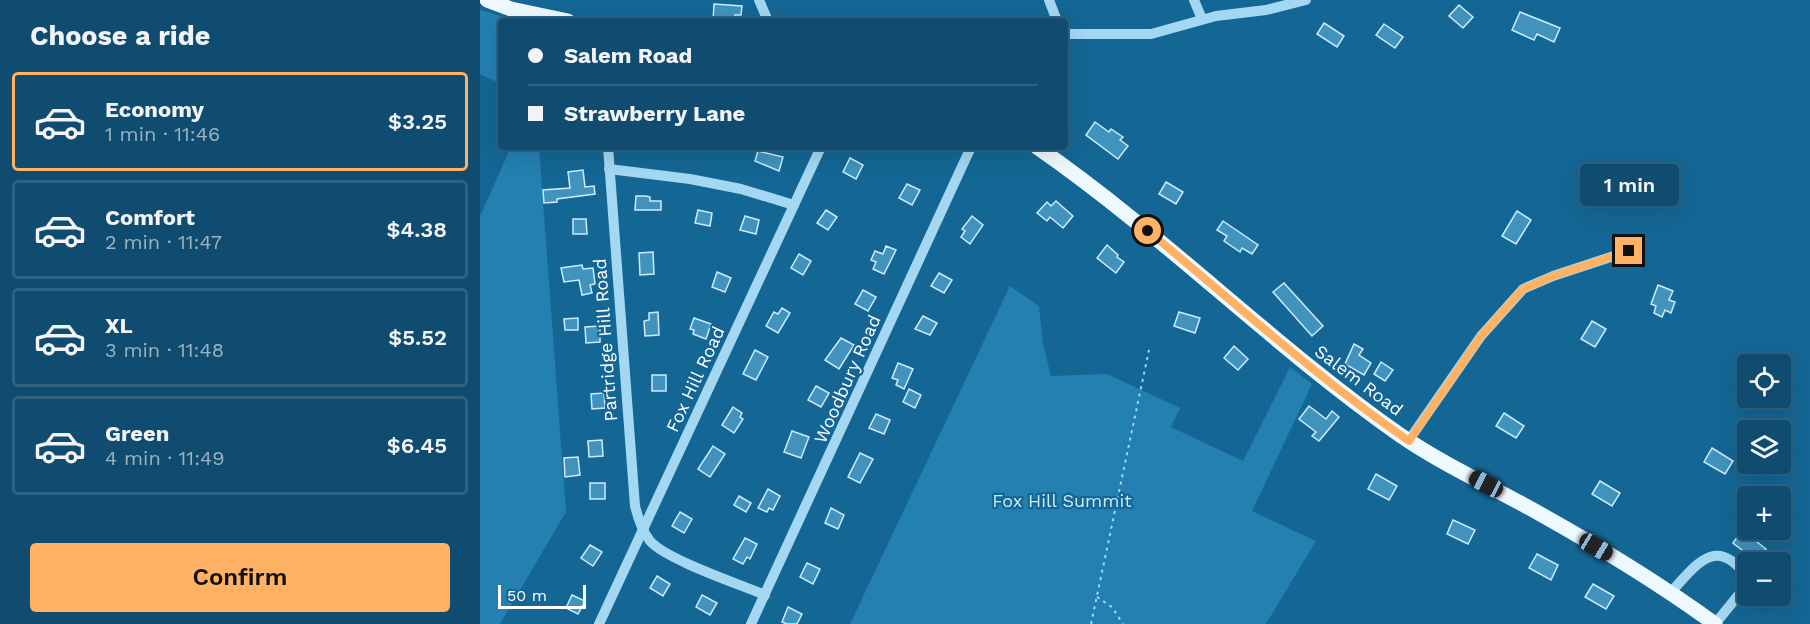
<!DOCTYPE html>
<meta charset="utf-8">
<style>
body{margin:0;font-family:"Work Sans",sans-serif;background:#185374;color:#f1f3f6;height:100vh;display:flex;flex-direction:column;font-size:22px;white-space:nowrap}
*{box-sizing:border-box;margin:0}
p{font-size:20px;color:#9bb4c3}
.icon{flex:none;width:33px;height:33px;fill:none;stroke:currentColor;stroke-width:2;stroke-linecap:round;stroke-linejoin:round}
.map{position:relative;flex:1;overflow:hidden}
.side{display:flex;flex-direction:column;background:#0f4c6f;width:480px}
.side>*{flex:none}
.banner{position:absolute;left:18px;top:18px;width:570px;height:132px;border-radius:6px;box-shadow:0 6px 24px #0002,0 0 0 2px #2f6382;display:grid;align-content:center;height:132px;padding:0 30px;background:#0f4c6f}
.tools{position:absolute;left:1257px;top:354px;display:grid;gap:12px}
.tools a{display:grid;place-items:center;width:54px;height:54px;border-radius:6px;background:#0f4c6f;box-shadow:0 6px 24px #0002,0 0 0 2px #2f6382;font-size:30px}
.scale{position:absolute;left:18px;bottom:15px;width:88px;box-sizing:border-box;padding-left:6px;border:3px solid #fff;border-top:0;font-size:16px;line-height:21px;white-space:nowrap;color:#fff;-webkit-text-stroke:4px #146694;paint-order:stroke}
.end{position:absolute;width:27px;height:27px;margin:-14px;border:8px solid #ffb264;background:#111;box-shadow:0 0 0 3px #111}
.from{border-radius:50%}
.bubble{position:absolute;height:42px;border-radius:6px;background:#0f4c6f;box-shadow:0 6px 24px #0002,0 0 0 2px #2f6382;font-size:20px;font-weight:600;line-height:42px;text-align:center}
.car{position:absolute;width:18px;height:36px;margin:-18px -9px;border-radius:8px;box-shadow:0 0 4px 2px #0007;background:linear-gradient(#222 24%,#8ab4d8 0 40%,#222 0 76%,#8ab4d8 0 86%,#222 0)}
.banner b{display:flex;align-items:center;gap:21px;height:57px;font-size:22px}
.banner b+b{border-top:2px solid #2f6382}
.banner i{width:15px;height:15px;background:#f1f3f6}
ul{padding:0;list-style:none}
li{display:flex;align-items:center;gap:18px;height:99px;margin:0 12px 9px;padding:0 18px;border:3px solid #2f6382;border-radius:6px}
li div{flex:1}
li b{display:block;font-size:22px}
li em{font-style:normal;font-weight:600}
li.active{border-color:#ffb264}
li>.icon{width:54px;height:54px;stroke-width:1.5}
h2{padding:0 30px;font-size:27px;line-height:72px}
.button{display:flex;gap:12px;margin-top:auto;padding:12px 30px}
.button a{flex:1;height:69px;border-radius:6px;background:#ffb264;color:#111;font-size:24px;font-weight:600;line-height:69px;text-align:center}
main{display:flex;flex:1;min-height:0}
.map>svg:first-child{display:block}
</style>
<main>
<section class="side">
<h2>Choose a ride</h2>
<ul>
<li class="active"><svg class="icon" aria-label="car" viewBox="0 0 24 24"><path d="M5 17H2v-5l4-1 3-4h7l3 4 3 1v5h-3M9 17h6M6 11h13"/><circle cx="7" cy="17" r="2"/><circle cx="17" cy="17" r="2"/></svg><div><b>Economy</b><p>1 min · 11:46</p></div><em>$3.25</em></li>
<li><svg class="icon" aria-label="car" viewBox="0 0 24 24"><path d="M5 17H2v-5l4-1 3-4h7l3 4 3 1v5h-3M9 17h6M6 11h13"/><circle cx="7" cy="17" r="2"/><circle cx="17" cy="17" r="2"/></svg><div><b>Comfort</b><p>2 min · 11:47</p></div><em>$4.38</em></li>
<li><svg class="icon" aria-label="car" viewBox="0 0 24 24"><path d="M5 17H2v-5l4-1 3-4h7l3 4 3 1v5h-3M9 17h6M6 11h13"/><circle cx="7" cy="17" r="2"/><circle cx="17" cy="17" r="2"/></svg><div><b>XL</b><p>3 min · 11:48</p></div><em>$5.52</em></li>
<li><svg class="icon" aria-label="car" viewBox="0 0 24 24"><path d="M5 17H2v-5l4-1 3-4h7l3 4 3 1v5h-3M9 17h6M6 11h13"/><circle cx="7" cy="17" r="2"/><circle cx="17" cy="17" r="2"/></svg><div><b>Green</b><p>4 min · 11:49</p></div><em>$6.45</em></li>
</ul>
<div class="button"><a>Confirm</a></div>
</section>
<div class="map">
<svg width="1330" height="624" viewBox="0 0 1330 624">
<rect width="100%" height="100%" fill="#146694"/>
<g fill="#2380b1">
<path d="M0 10 38 21H21V84L0 74Z"/>
<path d="M31 147H59L86 512 20 624H0V216Z"/>
<path d="M530 286 559 306 563 344 571 376 627 374 700 408 691 427 763 461 810 367 832 384 772 511 836 541 786 624H370Z"/>
</g>
<g fill="#4193be" stroke="#cbecfd" stroke-width="1.5">
<path d="M234 4 262 6 261 15H255V21H233Z"/>
<path d="M979 5 993 17 983 28 969 16Z"/>
<path d="M1040 12 1080 28 1074 42 1057 34 1054 40 1032 30Z"/>
<path d="M844 23 864 36 857 47 837 34Z"/>
<path d="M904 24 923 37 915 48 896 35Z"/>
<path d="M615 122 629 132 631 129 643 137 640 140 648 146 638 159 606 135Z"/>
<path d="M278 151 303 157 299 171 275 161Z"/>
<path d="M370 158 383 165 376 179 363 172Z"/>
<path d="M103 170 105 187 114 186 115 194 77 199V202L64 203 63 190 90 188 88 172Z"/>
<path d="M686 182 703 192 696 204 679 194Z"/>
<path d="M1116 182 1147 189 1144 202 1135 200 1134 203 1113 198Z"/>
<path d="M427 184 440 190 432 205 419 198Z"/>
<path d="M156 196H166L170 197V201H181V210H155Z"/>
<path d="M576 201 593 216 583 228 570 217 567 221 557 213 567 202 571 206Z"/>
<path d="M218 210 232 213 230 226 215 223Z"/>
<path d="M346 210 357 217 348 230 337 223Z"/>
<path d="M1037 211 1051 220 1036 244 1022 236Z"/>
<path d="M265 216 279 220 276 234 260 230Z"/>
<path d="M492 216 503 225 490 244 481 237 485 231 482 229Z"/>
<path d="M93 219H106L107 234H93Z"/>
<path d="M743 221 778 245 772 254 762 248 760 252 744 241 747 236 737 230Z"/>
<path d="M627 245 638 255 637 257 644 262 636 273 617 258Z"/>
<path d="M406 246 416 250 404 274 393 269 396 262 391 260 395 251 403 254Z"/>
<path d="M173 252 174 274 160 275 159 253Z"/>
<path d="M319 254 331 261 323 275 311 268Z"/>
<path d="M102 265 103 269 113 268 115 284 110 285 112 293 102 295 99 280 84 282 81 268Z"/>
<path d="M237 272 251 278 245 292 232 287Z"/>
<path d="M459 273 472 280 464 293 451 286Z"/>
<path d="M804 283 843 326 832 336 793 292Z"/>
<path d="M1178 285 1193 291 1189 300 1195 302 1191 313 1185 310 1182 317 1174 313 1176 306 1171 304Z"/>
<path d="M383 290 396 297 388 311 375 304Z"/>
<path d="M302 308 310 313 298 333 286 326 294 312 298 314Z"/>
<path d="M178 312 179 335 165 336 164 321 169 320V313Z"/>
<path d="M699 312 720 318 715 333 694 326Z"/>
<path d="M443 316 457 323 450 335 435 329Z"/>
<path d="M98 318V330H85L84 319Z"/>
<path d="M214 318 231 324 226 339 213 334 214 330 210 329Z"/>
<path d="M1112 321 1126 329 1115 347 1101 339Z"/>
<path d="M120 326V342L106 343 105 327Z"/>
<path d="M361 338 374 345 359 369 345 360Z"/>
<path d="M874 344 883 349 879 355 891 363 884 375 865 364Z"/>
<path d="M754 346 768 359 758 370 744 358Z"/>
<path d="M275 350 288 357 276 380 263 374Z"/>
<path d="M901 362 913 370 905 381 894 374Z"/>
<path d="M418 363 433 369 424 389 416 385 418 380 412 378Z"/>
<rect x="172" y="375" width="14" height="16"/>
<path d="M336 386 349 393 341 407 328 400Z"/>
<path d="M429 389 441 395 435 408 423 402Z"/>
<path d="M124 393 125 408 112 409 111 394Z"/>
<path d="M829 406 846 419 852 411 859 417 839 441 832 436 836 432 819 419Z"/>
<path d="M253 407 262 413 260 417 263 419 254 433 242 425Z"/>
<path d="M1024 413 1044 426 1036 438 1016 426Z"/>
<path d="M396 414 410 420 404 434 389 428Z"/>
<path d="M312 431 329 437 321 458 304 452Z"/>
<path d="M122 440 123 456 109 457 108 441Z"/>
<path d="M233 446 245 454 230 477 218 469Z"/>
<path d="M1232 448 1253 461 1245 474 1224 462Z"/>
<path d="M380 453 393 459 380 483 368 477Z"/>
<path d="M98 457 100 475 85 477 84 458Z"/>
<path d="M896 474 917 486 909 500 888 489Z"/>
<path d="M1120 481 1140 493 1132 506 1112 494Z"/>
<rect x="110" y="483" width="15" height="16"/>
<path d="M288 489 300 496 293 510 289 508 287 512 278 508Z"/>
<path d="M259 496 271 503 266 512 254 505Z"/>
<path d="M351 508 364 515 358 529 345 523Z"/>
<path d="M200 512 212 519 204 533 192 526Z"/>
<path d="M973 520 995 530 988 544 967 534Z"/>
<path d="M1262 530 1286 549 1276 561 1253 543Z"/>
<path d="M265 538 277 544 270 559 267 557 263 564 253 559Z"/>
<path d="M110 545 122 552 113 566 101 558Z"/>
<path d="M1057 554 1078 565 1071 580 1049 568Z"/>
<path d="M327 563 340 569 333 584 320 577Z"/>
<path d="M177 576 190 584 183 596 170 588Z"/>
<path d="M1113 584 1134 596 1126 609 1105 597Z"/>
<path d="M92 595 105 601 98 614 86 608Z"/>
<path d="M222 595 237 603 230 615 216 607Z"/>
<path d="M308 607 322 614 317 624H307L302 622Z"/>
</g>
<g fill="none" stroke-linecap="round" stroke-linejoin="round">
<g stroke="#a3d7f2" stroke-width="2" stroke-dasharray="3 4.5" stroke-linecap="butt">
<path d="M617 597 632 607 643 624"/>
<path d="M611 624 669 350"/>
</g>
<g stroke="#a3d7f2" stroke-width="10">
<path d="M279 0 288 21"/>
<path d="M569 0 577 21"/>
<path d="M714 0 722 19"/>
<path d="M585 34H671L736 16 786 10 826 0"/>
<path d="M128 147 155 506C158 518 162 531 170 541 187 560 259 584 285 595"/>
<path d="M129 169 210 179 261 189 314 205"/>
<path d="M929 440 1001 336 1043 289 1073 276 1149 251"/>
<path d="M1190 593C1214 568 1235 533 1266 576L1265 587 1235 624"/>
<path d="M119 624 341 147"/>
<path d="M271 624 491 147"/>
</g>
<g stroke="#eef8ff" stroke-width="15">
<path d="M7 0 31 9 88 21"/>
<path d="M557 147C684 235 793 346 920 435 965 466 1015 488 1062 515 1121 548 1180 584 1235 624"/>
</g>
</g>
<g fill="none" stroke-linecap="round" stroke-linejoin="round">
<path stroke="#ffb264" stroke-width="8" d="M668 231C754 302 836 377 929 441L1001 336 1043 289 1073 276 1149 251"/>
</g>
<g text-anchor="middle" dominant-baseline="central" stroke-width="4.5" stroke-linejoin="round" paint-order="stroke">
<g font-size="18" fill="#fff" stroke="#146694">
<text transform="translate(125 340) rotate(-94)">Partridge Hill Road</text>
<text transform="translate(215 379) rotate(-65)">Fox Hill Road</text>
<text transform="translate(367 379) rotate(-66)">Woodbury Road</text>
<text transform="translate(879 380) rotate(37)">Salem Road</text>
</g>
<g font-size="18" fill="#cbecfd" stroke="#146694">
<text x="582" y="500">Fox Hill Summit</text>
</g>
</g>
</svg>
<div class="tools">
<a><svg class="icon" aria-label="locate" viewBox="0 0 24 24"><circle cx="12" cy="12" r="6"/><path d="M12 2v4M12 18v4M2 12h4M18 12h4"/></svg></a>
<a><svg class="icon" aria-label="layers" viewBox="0 0 24 24"><path d="M12 4l9 5-9 5-9-5zM3 14l9 5 9-5"/></svg></a>
<a>+</a>
<a>−</a>
</div>
<div class="scale">50 m</div>
<i class="end from" style="left:668px;top:231px"></i>
<i class="end" style="left:1149px;top:251px"></i>
<div class="bubble" style="left:1100px;top:164px;width:99px">1 min</div>
<i class="car" style="left:1006px;top:484px;rotate:298deg"></i>
<i class="car" style="left:1116px;top:547px;rotate:121deg"></i>
<div class="banner">
<b><i class="from"></i>Salem Road</b>
<b><i></i>Strawberry Lane</b>
</div>
</div>
</main>
